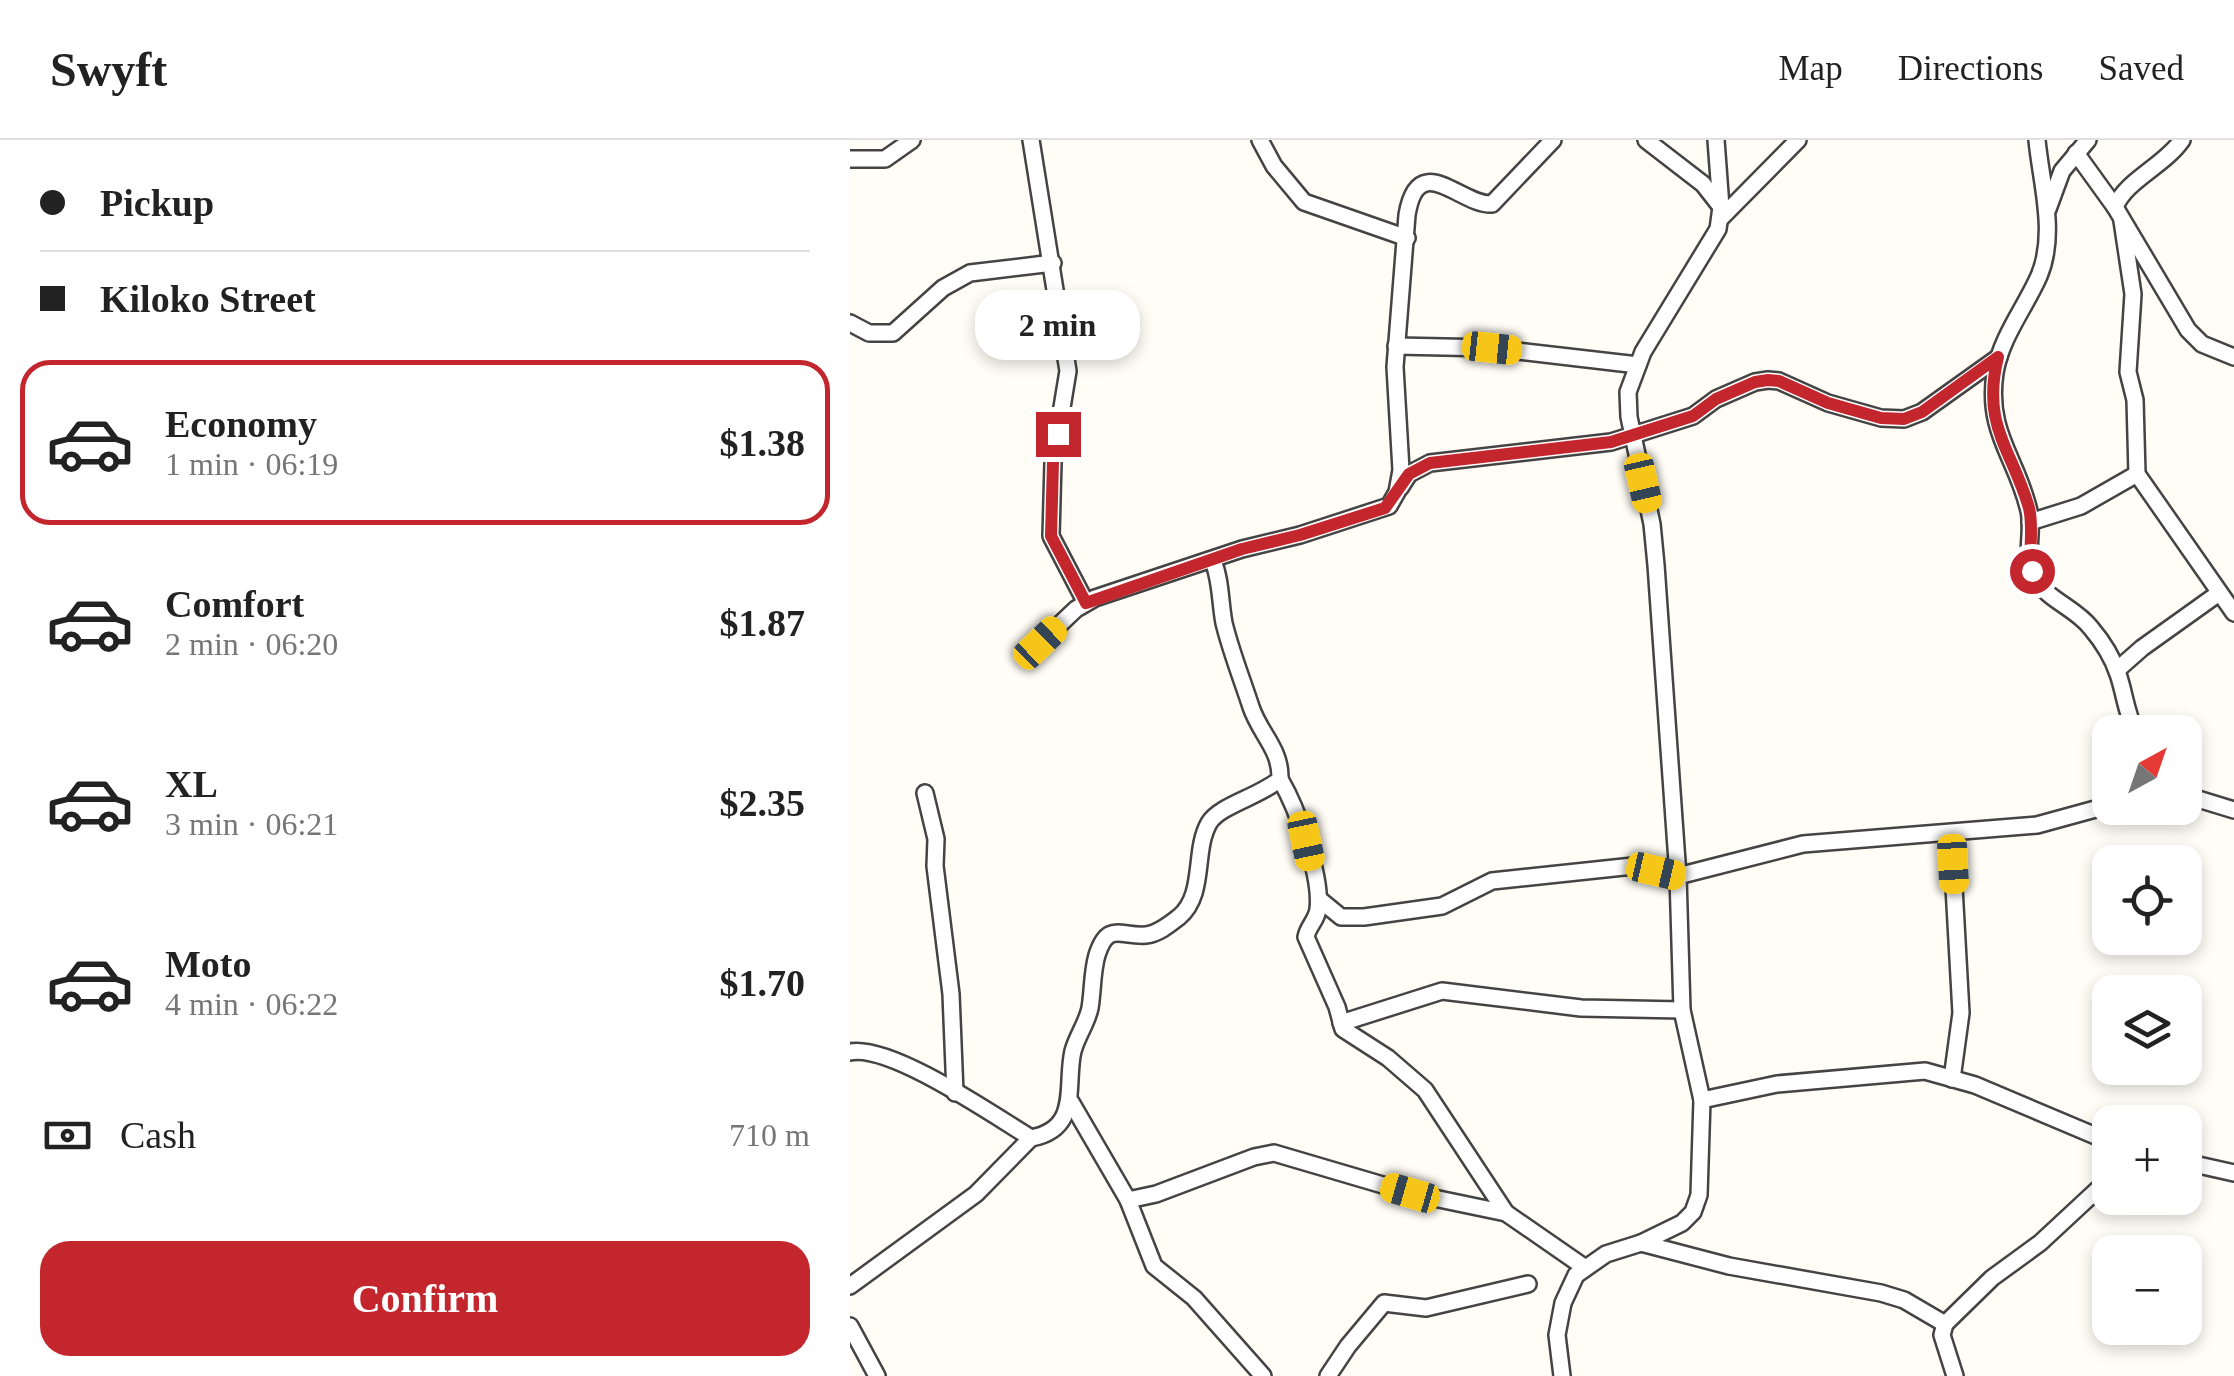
<!DOCTYPE html>
<meta charset="utf-8">
<style>
body{margin:0;font-family:Georgia,serif;background:#f2f2f2;color:#222;height:100vh;display:flex;flex-direction:column;font-size:38px;white-space:nowrap}
*{box-sizing:border-box;margin:0}
p{font-size:32px;color:#767676}
.icon{flex:none;width:55px;height:55px;fill:none;stroke:currentColor;stroke-width:2;stroke-linecap:round;stroke-linejoin:round}
.map{position:relative;flex:1;overflow:hidden}
.details{display:flex;flex-direction:column;background:#fff;width:850px}
.details>*{flex:none}
.top-card{display:grid;align-content:center;height:220px;padding:0 40px;background:#fff}
.needle{width:65px;rotate:40deg}
.controls{position:absolute;left:1242px;top:575px;display:grid;gap:20px}
.controls a{display:grid;place-items:center;width:110px;height:110px;border-radius:20px;background:#fff;box-shadow:0 5px 15px #0003;font-size:50px}
.end{position:absolute;width:45px;height:45px;margin:-22px;border:12px solid #c4262e;background:#fff;box-shadow:0 0 0 5px #fff}
.from{border-radius:50%}
.bubble{position:absolute;height:70px;border-radius:30px;background:#fff;box-shadow:0 5px 15px #0003;font-size:32px;font-weight:700;line-height:70px;text-align:center}
.car{position:absolute;width:30px;height:60px;margin:-30px -15px;border-radius:12px;box-shadow:0 0 8px 2px #0007;background:linear-gradient(#f5c518 24%,#345 0 40%,#f5c518 0 76%,#345 0 86%,#f5c518 0)}
.top-card b{display:flex;align-items:center;gap:35px;height:95px;font-size:38px}
.top-card b+b{border-top:2px solid #e0e0e0}
.top-card i{width:25px;height:25px;background:#222}
ul{padding:0;list-style:none}
li{display:flex;align-items:center;gap:30px;height:165px;margin:0 20px 15px;padding:0 20px;border:5px solid transparent;border-radius:30px}
li div{flex:1}
li b{display:block;font-size:38px}
li em{font-style:normal;font-weight:700}
li.on{border-color:#c4262e}
li>.icon{width:90px;height:90px;stroke-width:1.5}
.pay{display:flex;align-items:center;gap:25px;height:110px;padding:0 40px;font-size:38px}
.pay p{margin-inline-start:auto}
.action{display:flex;gap:20px;margin-top:auto;padding:20px 40px}
.action a{flex:1;height:115px;border-radius:30px;background:#c4262e;color:#fff;font-size:40px;font-weight:700;line-height:115px;text-align:center}
header{display:flex;align-items:center;gap:60px;box-sizing:border-box;height:140px;padding:0 50px;background:#fff;border-bottom:2px solid #e0e0e0}
header strong{font-size:48px}
nav{display:flex;gap:55px;margin-inline-start:auto;font-size:35px}
main{display:flex;flex:1;min-height:0}
.map>svg:first-child{display:block}
</style>
<header>
<strong>Swyft</strong>
<nav><a>Map</a><a>Directions</a><a>Saved</a></nav>
</header>
<main>
<section class="details">
<div class="top-card">
<b><i class="from"></i>Pickup</b>
<b><i></i>Kiloko Street</b>
</div>
<ul>
<li class="on"><svg class="icon" aria-label="car" viewBox="0 0 24 24"><path d="M5 17H2v-5l4-1 3-4h7l3 4 3 1v5h-3M9 17h6M6 11h13"/><circle cx="7" cy="17" r="2"/><circle cx="17" cy="17" r="2"/></svg><div><b>Economy</b><p>1 min · 06:19</p></div><em>$1.38</em></li>
<li><svg class="icon" aria-label="car" viewBox="0 0 24 24"><path d="M5 17H2v-5l4-1 3-4h7l3 4 3 1v5h-3M9 17h6M6 11h13"/><circle cx="7" cy="17" r="2"/><circle cx="17" cy="17" r="2"/></svg><div><b>Comfort</b><p>2 min · 06:20</p></div><em>$1.87</em></li>
<li><svg class="icon" aria-label="car" viewBox="0 0 24 24"><path d="M5 17H2v-5l4-1 3-4h7l3 4 3 1v5h-3M9 17h6M6 11h13"/><circle cx="7" cy="17" r="2"/><circle cx="17" cy="17" r="2"/></svg><div><b>XL</b><p>3 min · 06:21</p></div><em>$2.35</em></li>
<li><svg class="icon" aria-label="car" viewBox="0 0 24 24"><path d="M5 17H2v-5l4-1 3-4h7l3 4 3 1v5h-3M9 17h6M6 11h13"/><circle cx="7" cy="17" r="2"/><circle cx="17" cy="17" r="2"/></svg><div><b>Moto</b><p>4 min · 06:22</p></div><em>$1.70</em></li>
</ul>
<div class="pay"><svg class="icon" aria-label="cash" viewBox="0 0 24 24"><path d="M3 7h18v10H3z"/><circle cx="12" cy="12" r="2"/></svg>Cash<p>710 m</p></div>
<div class="action"><a>Confirm</a></div>
</section>
<div class="map">
<svg width="1384" height="1236" viewBox="0 0 1384 1236">
<rect width="100%" height="100%" fill="#fffdf5"/>
<g fill="none" stroke-linecap="round" stroke-linejoin="round">
<g stroke="#444" stroke-width="20">
<g id="minor">
<path d="M181 0 218 231 203 322 201 396 236 463"/>
<path d="M410 0 424 26 454 62 557 98"/>
<path d="M796 0 853 44 871 67"/>
<path d="M1187 0C1191 43 1207 94 1189 136 1175 168 1151 197 1145 233 1136 293 1167 318 1179 371 1184 393 1173 418 1185 438 1197 460 1226 468 1241 488 1252 501 1263 519 1268 534 1275 554 1276 574 1286 592"/>
<path d="M1226 13 1265 67 1338 190 1352 204 1384 217"/>
<path d="M0 19H35L62 0"/>
<path d="M1265 67C1276 40 1314 26 1332 0"/>
<path d="M1198 69 1212 31 1238 0"/>
<path d="M870 79 948 0"/>
<path d="M1272 81 1283 154 1278 232 1285 260 1287 334 1384 473"/>
<path d="M0 183 19 193H43L93 148 120 133 203 123"/>
<path d="M546 206 642 208 788 225"/>
<path d="M550 348 559 334 580 323 761 302 843 276 866 259 905 242 918 240 929 241 978 263 1031 278 1054 279 1072 272 1149 217"/>
<path d="M1180 382 1231 366 1287 334"/>
<path d="M190 503 226 469 245 458 392 409 450 395 539 366 547 352 551 330 545 227 557 75C568 8 611 66 642 64L703 0"/>
<path d="M1267 530 1292 508 1369 453"/>
<path d="M430 639C447 668 472 736 468 769 467 780 458 786 456 797L487 867 493 889 538 918 575 950 656 1073"/>
<path d="M75 653 86 699 85 726 101 854 105 953"/>
<path d="M1335 655 1384 670"/>
<path d="M1101 693 1111 873 1102 939"/>
<path d="M469 759 491 777H514L592 766 642 741 783 726 828 736 953 704 1187 685 1260 665"/>
<path d="M491 883 592 851 731 868 832 870"/>
<path d="M0 912C41 904 143 975 181 998 231 989 215 945 223 911 227 896 237 883 240 868 243 850 242 832 247 815 258 781 270 797 296 795 308 794 320 784 329 777 356 754 343 711 359 683 370 665 411 656 430 639 431 609 410 594 401 567 392 539 381 512 374 483 370 462 371 440 363 421"/>
<path d="M852 960 927 944 1075 931 1125 945 1260 1002"/>
<path d="M221 962 278 1060 304 1126 344 1158 413 1236"/>
<path d="M1335 1022 1384 1033"/>
<path d="M278 1060 306 1054 404 1017 424 1013 560 1053 656 1073 734 1127"/>
<path d="M791 1103 879 1126 1031 1153 1054 1160 1095 1184"/>
<path d="M0 1146 126 1054 181 998"/>
<path d="M0 1186 27 1236"/>
<path d="M478 1236 498 1206 534 1163 576 1168 678 1144"/>
<path d="M712 1236 707 1195 713 1163 726 1135 756 1114 791 1103 832 1083 843 1072 849 1055 852 960 832 870 828 736 806 425 802 384 779 277 778 252 793 212 868 89 871 67 866 0"/>
<path d="M1105 1236 1092 1195 1095 1184 1142 1138 1190 1103 1260 1038"/>
</g>
</g>
<use href="#minor" stroke="#fff" stroke-width="15"/>
</g>
<g fill="none" stroke-linecap="round" stroke-linejoin="round">
<path stroke="#c4262e" stroke-width="12" d="M208 294 203 322 201 396 236 463 392 409 450 395 535 368 559 334 580 323 761 302 843 276 866 259 905 242 918 240 929 241 978 263 1031 278 1054 279 1072 272 1148 217C1131 286 1162 309 1179 368 1184 388 1178 411 1182 431"/>
</g>
</svg>
<div class="controls">
<a><svg class="needle" viewBox="-14 -14 28 28"><path d="M0-13l5 13h-10z" fill="#e53935"/><path d="M0 13l5-13h-10z" fill="#767676"/></svg></a>
<a><svg class="icon" aria-label="locate" viewBox="0 0 24 24"><circle cx="12" cy="12" r="6"/><path d="M12 2v4M12 18v4M2 12h4M18 12h4"/></svg></a>
<a><svg class="icon" aria-label="layers" viewBox="0 0 24 24"><path d="M12 4l9 5-9 5-9-5zM3 14l9 5 9-5"/></svg></a>
<a>+</a>
<a>−</a>
</div>
<i class="end from" style="left:1182px;top:431px"></i>
<i class="end" style="left:208px;top:294px"></i>
<div class="bubble" style="left:125px;top:150px;width:165px">2 min</div>
<i class="car" style="left:642px;top:208px;rotate:96deg"></i>
<i class="car" style="left:793px;top:343px;rotate:167deg"></i>
<i class="car" style="left:190px;top:503px;rotate:46deg"></i>
<i class="car" style="left:456px;top:701px;rotate:168deg"></i>
<i class="car" style="left:1103px;top:724px;rotate:177deg"></i>
<i class="car" style="left:806px;top:731px;rotate:103deg"></i>
<i class="car" style="left:560px;top:1053px;rotate:286deg"></i>
</div>
</main>
